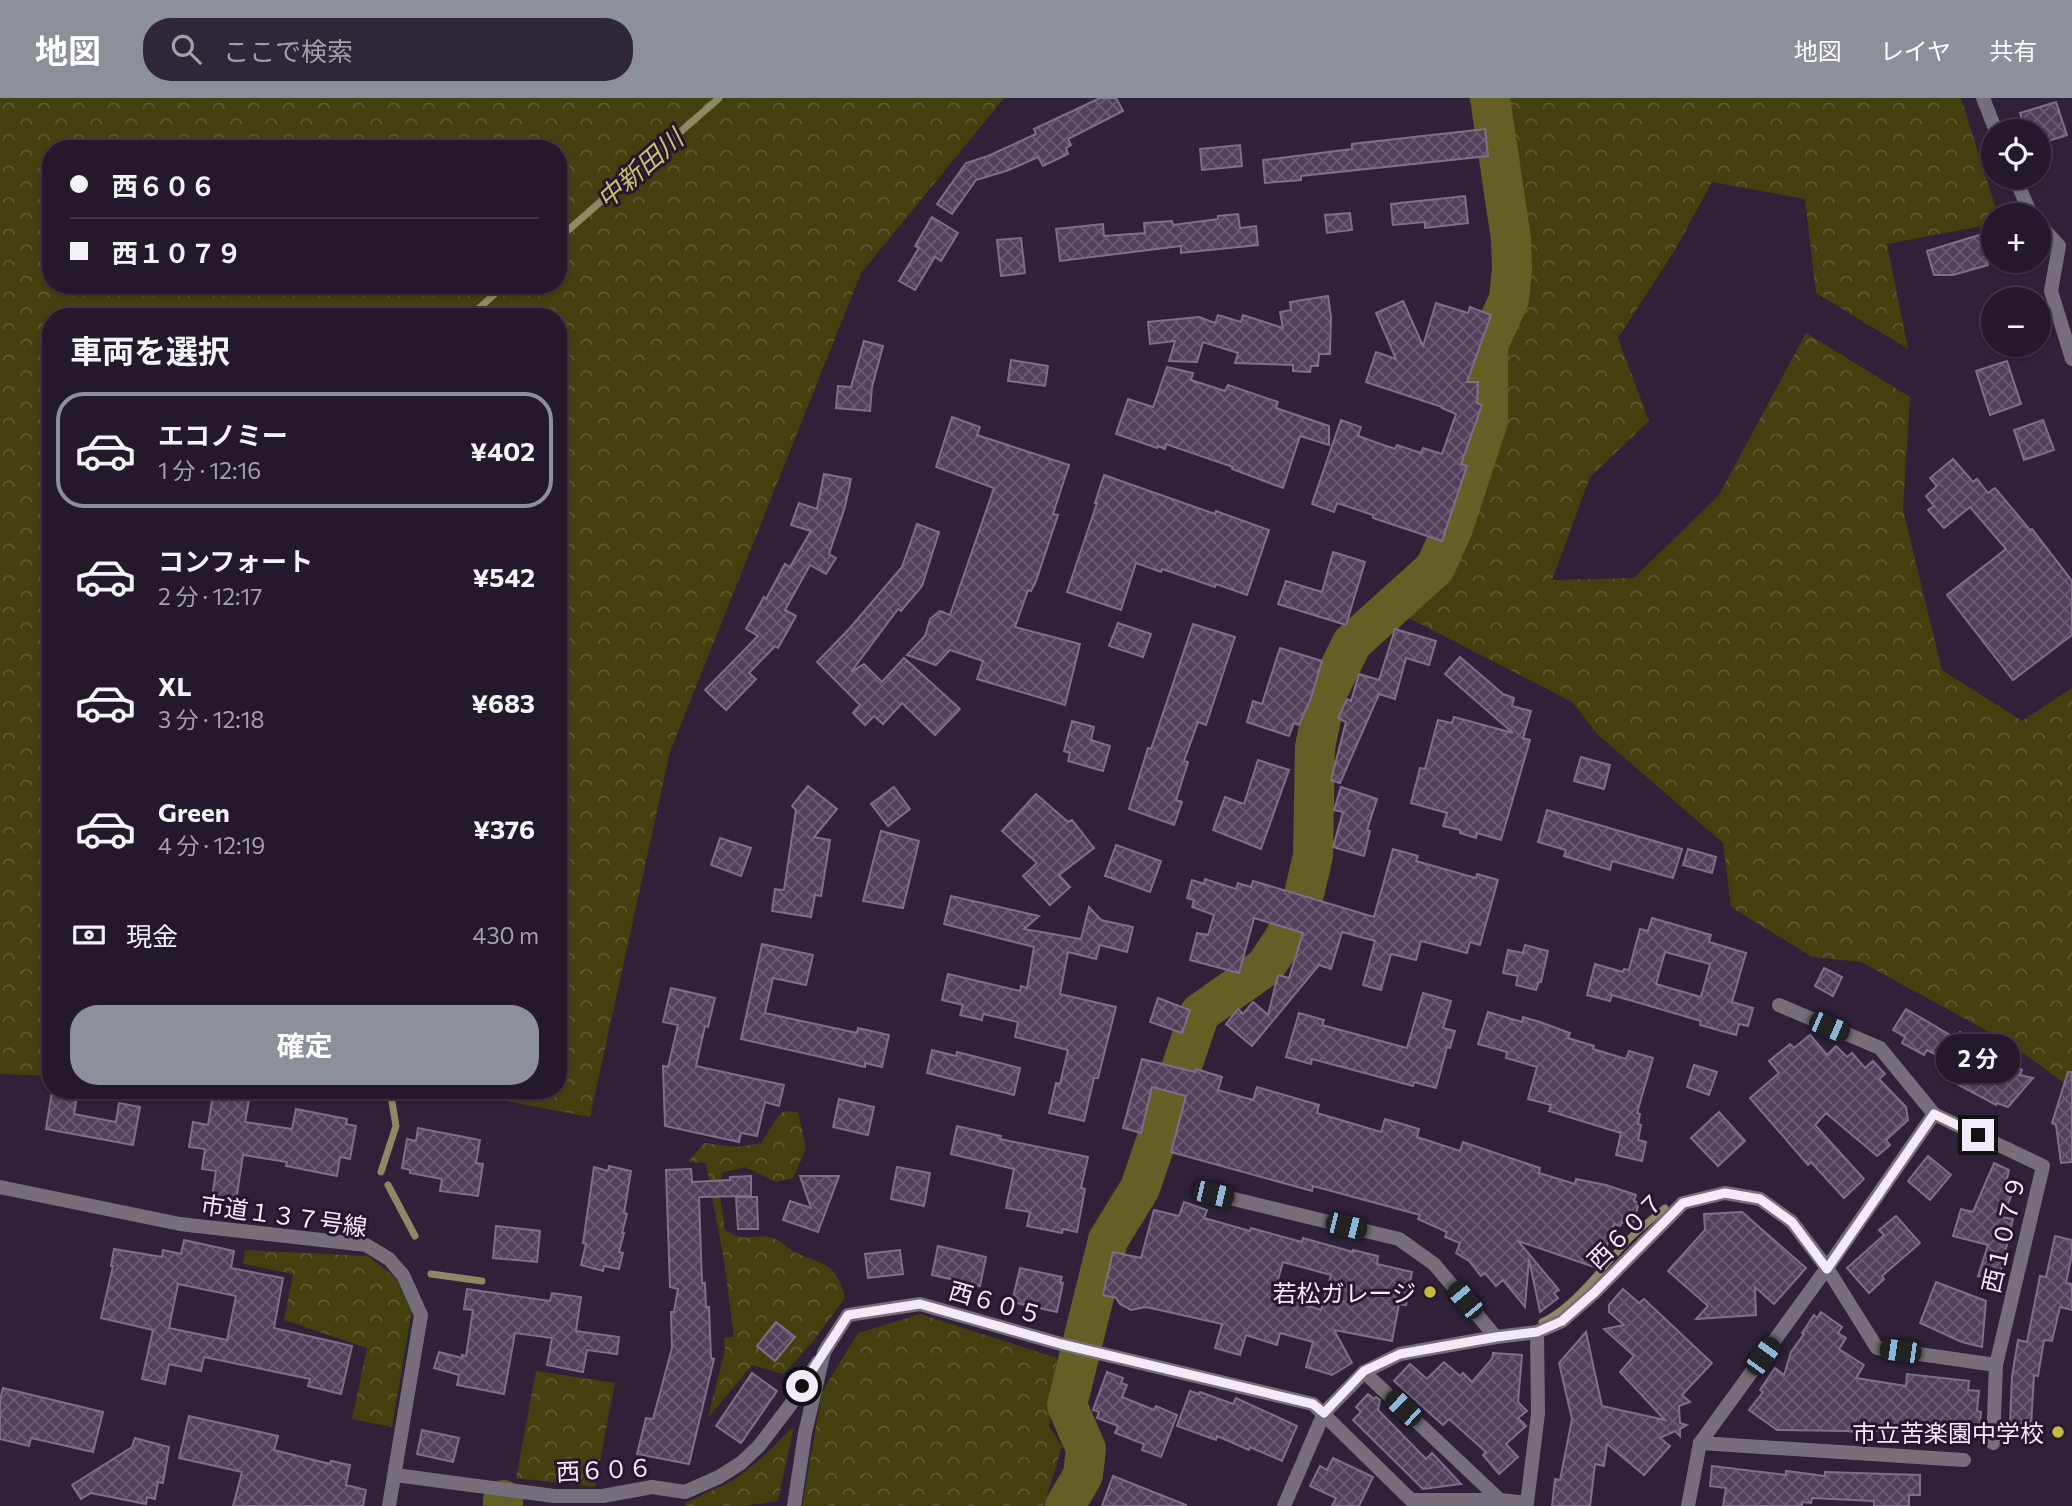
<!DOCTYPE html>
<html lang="ja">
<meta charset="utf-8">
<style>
body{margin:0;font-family:Commissioner,"Noto Sans JP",sans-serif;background:#2f2636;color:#f1f3f6;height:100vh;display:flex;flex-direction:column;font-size:26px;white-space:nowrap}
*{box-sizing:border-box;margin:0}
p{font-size:23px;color:#a3a0a8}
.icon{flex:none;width:38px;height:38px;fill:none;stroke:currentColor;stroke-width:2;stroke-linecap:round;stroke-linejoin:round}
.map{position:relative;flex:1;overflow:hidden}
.details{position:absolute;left:42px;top:210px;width:525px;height:791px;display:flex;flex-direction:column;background:#23192a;border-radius:28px;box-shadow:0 2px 5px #0004,0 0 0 2px #403847}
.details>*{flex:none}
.hud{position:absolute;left:42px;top:42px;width:525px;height:154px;border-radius:28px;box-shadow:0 2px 5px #0004,0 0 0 2px #403847;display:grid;align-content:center;height:154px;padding:0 28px;background:#23192a}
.fabs{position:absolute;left:1981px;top:21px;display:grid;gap:14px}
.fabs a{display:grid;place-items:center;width:70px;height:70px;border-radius:50%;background:#23192a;box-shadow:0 2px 5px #0004,0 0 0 2px #403847;font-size:35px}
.end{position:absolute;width:32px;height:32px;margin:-16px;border:9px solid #f2e9f9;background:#111;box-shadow:0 0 0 4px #111}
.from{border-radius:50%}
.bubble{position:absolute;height:49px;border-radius:24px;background:#23192a;box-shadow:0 2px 5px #0004,0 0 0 2px #403847;font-size:23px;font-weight:700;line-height:49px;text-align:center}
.car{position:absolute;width:21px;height:42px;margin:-21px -10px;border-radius:9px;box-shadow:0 0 5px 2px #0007;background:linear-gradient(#222 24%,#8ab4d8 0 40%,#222 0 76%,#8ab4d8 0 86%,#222 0)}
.hud b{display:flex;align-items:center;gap:24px;height:66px;font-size:26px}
.hud b+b{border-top:2px solid #403847}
.hud i{width:18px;height:18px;background:#f1f3f6}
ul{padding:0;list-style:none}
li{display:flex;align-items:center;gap:21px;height:116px;margin:0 14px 10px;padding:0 14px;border:4px solid transparent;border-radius:28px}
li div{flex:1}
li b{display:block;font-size:26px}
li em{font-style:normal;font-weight:700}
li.selected{border-color:#8c9099}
li>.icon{width:63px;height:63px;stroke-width:1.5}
h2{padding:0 28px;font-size:32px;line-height:84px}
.pay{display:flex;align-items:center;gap:18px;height:77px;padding:0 28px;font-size:26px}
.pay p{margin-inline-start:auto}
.button{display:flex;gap:14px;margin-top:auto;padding:14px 28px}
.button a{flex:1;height:80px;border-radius:28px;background:#8c9099;color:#fff;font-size:28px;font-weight:700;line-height:80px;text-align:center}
header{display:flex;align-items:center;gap:42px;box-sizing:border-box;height:98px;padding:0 35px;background:#8c9099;color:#fff}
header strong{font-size:33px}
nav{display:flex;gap:38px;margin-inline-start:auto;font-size:24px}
.search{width:490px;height:63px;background:#2f2636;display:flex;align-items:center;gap:18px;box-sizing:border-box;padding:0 24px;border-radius:28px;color:#a3a0a8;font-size:26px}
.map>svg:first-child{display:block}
</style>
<header>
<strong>地図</strong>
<div class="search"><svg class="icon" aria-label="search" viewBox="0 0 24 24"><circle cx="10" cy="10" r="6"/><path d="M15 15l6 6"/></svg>ここで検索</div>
<nav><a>地図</a><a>レイヤ</a><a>共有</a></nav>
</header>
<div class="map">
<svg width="2072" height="1408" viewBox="0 0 2072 1408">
<defs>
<pattern id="forest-crowns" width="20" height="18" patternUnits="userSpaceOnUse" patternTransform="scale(1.75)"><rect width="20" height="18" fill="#433f0f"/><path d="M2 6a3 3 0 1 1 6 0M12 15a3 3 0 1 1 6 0" fill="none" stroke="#5f5b33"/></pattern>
<pattern id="building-cross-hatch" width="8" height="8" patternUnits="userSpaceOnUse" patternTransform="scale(1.75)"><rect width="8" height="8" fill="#50415b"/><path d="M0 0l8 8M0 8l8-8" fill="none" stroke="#6a5c73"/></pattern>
</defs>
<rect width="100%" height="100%" fill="#2f2138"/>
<g fill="url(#forest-crowns)" fill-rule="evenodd">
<path d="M0 0H1004L861 175 670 654 590 1019 448 992H558V219H51V978L0 976ZM51 51H558V187H51Z"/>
<path d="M1503 0H1961L1998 117H1993V126L1887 146 1908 251 1816 195 1805 101 1712 84 1675 152 1618 240 1649 323 1590 379 1552 482 1634 480 1719 397 1806 235 1910 299 1903 412 1942 572 2022 623 2072 590V991L2011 946 1861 864 1812 859 1731 809 1723 745 1597 636 1572 604 1399 515 1485 398V268L1522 156 1491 70Z"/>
<path d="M785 1013 798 1014 806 1050 793 1080 776 1084 745 1069 722 1075 719 1090 725 1132C749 1147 753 1134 773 1140 781 1142 788 1151 796 1155 824 1167 837 1165 845 1200L811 1246 783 1276 752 1267 708 1320 725 1252 724 1240 734 1239 724 1163 706 1065 688 1064 704 1045 737 1049 761 1045 778 1018Z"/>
<path d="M245 1152 368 1158 396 1180 412 1212 392 1329 352 1321 367 1250 284 1222 293 1176 243 1166Z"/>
<path d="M920 1216 1057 1260 1049 1328 1062 1348 1044 1408H802L822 1294 858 1235Z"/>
<path d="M536 1273 615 1285 595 1389 516 1380Z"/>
<path d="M794 1328 778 1403 744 1408H686L685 1405 734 1382 763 1359Z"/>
</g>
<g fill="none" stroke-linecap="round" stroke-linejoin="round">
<g stroke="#8f8865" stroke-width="7">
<path d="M558 141 719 0"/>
<path d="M469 219 505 187"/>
<path d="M381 1074 396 1028 390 992"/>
<path d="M388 1087 415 1138"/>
<path d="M431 1176 482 1183"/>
<path d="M1542 1224C1575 1209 1603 1168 1628 1142 1639 1131 1653 1120 1665 1110"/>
</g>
<g stroke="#645f25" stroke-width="40">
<path d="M503 1408V1402"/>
<path d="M1065 1408 1083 1377 1086 1351 1067 1307 1108 1142 1140 1090 1200 915 1265 869 1285 839 1303 800 1313 758 1315 649 1326 597 1352 545 1435 470 1453 430 1488 323V248L1509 201 1512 171 1511 141 1490 0"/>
</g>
</g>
<g fill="url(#building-cross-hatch)" stroke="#7e6f8a" stroke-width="2" fill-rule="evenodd">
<path d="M1100 0H1116L1123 13 1068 41 1071 47 1066 50 1068 56 1043 68 1038 59 1009 72 976 82 952 116 937 106 966 65 988 58 1036 36 1034 31Z"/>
<path d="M2056 4 2067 37 2039 46V33H2026L2020 15Z"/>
<path d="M1485 31 1488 58 1301 78V82L1265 85 1263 62 1352 51V46Z"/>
<path d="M1240 47 1242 68 1202 72 1200 51Z"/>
<path d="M1465 98 1468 125 1425 130V124L1393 127 1391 106Z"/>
<path d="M1350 115 1352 132 1327 135 1325 117Z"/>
<path d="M1238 116 1240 130 1256 128 1258 147 1181 155V148L1060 163 1056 131 1103 126 1104 138 1145 135 1144 125 1172 123 1173 127 1218 121V118Z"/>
<path d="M932 119 958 135 941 163 935 159 915 192 899 183 919 150 915 148Z"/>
<path d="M1979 137 1988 167 1953 177H1934L1927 153Z"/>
<path d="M1021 140 1025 175 1001 178 997 142Z"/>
<path d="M1328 198 1331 219 1330 256H1319L1318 268H1311L1310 274 1293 273V267L1235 265 1238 255 1203 244 1197 264 1169 263 1175 243 1150 246 1148 224 1199 219 1215 225 1218 217 1241 224 1243 217 1283 230 1280 214 1291 212 1290 204Z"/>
<path d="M1403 203 1423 248 1436 205 1468 215 1470 209 1491 217 1467 284H1478L1477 305 1482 307 1461 366 1467 368 1442 443 1373 420V417L1337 405 1334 414 1312 406 1341 322 1361 329 1358 338 1395 351 1397 347 1421 355 1423 350 1442 356 1456 316 1442 310V309L1366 284 1376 254 1396 261 1376 215Z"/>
<path d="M864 243 883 248 872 289 870 313 836 310 838 288 851 289Z"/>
<path d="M1011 262 1048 268 1045 288 1008 283Z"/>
<path d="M2007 263 2021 306 1990 317 1976 273Z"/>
<path d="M1167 269 1193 275 1191 282 1225 293 1228 287 1278 304 1276 310 1329 328V347L1300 338 1283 390 1232 371 1233 369 1166 346 1165 351 1158 348 1157 350 1116 336 1128 301 1153 309Z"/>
<path d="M952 319 980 329 977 337 1069 367 1053 416 1058 417 1036 483 1031 493 1028 492 1015 529 1080 546 1065 607 977 581 983 563 950 552 936 567 907 557 925 538 930 521 940 513 950 517 994 390 936 369Z"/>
<path d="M2043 322 2054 352 2024 362 2014 332Z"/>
<path d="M1953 361 1973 384 1977 381 1988 395 1995 390 2030 432 2032 431 2072 483V537L2013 582 1947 497 2006 451 1970 409 1944 430 1928 412 1934 408 1926 398 1937 388 1930 380Z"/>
<path d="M824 376 851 381 845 409 829 456 836 460 826 476 810 467 785 512 796 518 778 550 775 548 749 575 756 581 726 612 705 592 758 538 746 531 764 499 766 501 785 466 790 469 811 433 791 427 799 405 817 411Z"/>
<path d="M1104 377 1215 416 1216 413 1269 432 1247 497 1216 486 1215 489 1162 471 1161 474 1136 465 1121 512 1067 494 1097 405H1095Z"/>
<path d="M917 426 939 434 922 488 901 513 898 511 851 574 864 566 882 584 904 560 960 611 935 637 902 605 883 626 874 618 865 627 853 615 860 607 817 564 850 530 902 469Z"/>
<path d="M1333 454 1365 464 1346 527 1278 506 1286 483 1322 494Z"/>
<path d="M1118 525 1151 536 1143 559 1109 548Z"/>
<path d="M1193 526 1235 539 1206 627 1198 624 1184 663 1188 664 1176 702 1182 704 1174 727 1129 711 1148 650 1151 651Z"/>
<path d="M1395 531 1436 543 1429 567 1406 560 1395 601 1379 596 1340 685 1331 682 1346 624 1338 620 1347 601 1351 603 1359 576 1379 582Z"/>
<path d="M1280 550 1322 563 1311 600 1299 627 1294 625 1289 638 1247 624 1253 603 1262 606Z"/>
<path d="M1460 559 1503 596 1514 600 1512 608 1531 613 1523 640 1530 642 1501 742 1477 735 1476 740 1460 735V732L1443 728 1447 715 1411 705 1420 670 1425 671 1438 622 1452 625 1454 619 1513 635 1445 576Z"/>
<path d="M1072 623 1094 629 1091 642 1110 648 1103 673 1068 663 1070 655 1064 653Z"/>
<path d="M1581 659 1610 667 1604 691 1574 683Z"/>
<path d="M1258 662 1289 672 1261 751 1213 732 1225 699 1244 706Z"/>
<path d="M808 688 837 711 814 739 830 742 821 798 815 797 811 819 772 813 775 791 784 792 796 712 792 708Z"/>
<path d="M894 689 910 711 888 728 871 706Z"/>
<path d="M1341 689 1377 701 1367 732 1370 733 1364 758 1333 749 1343 714 1334 712Z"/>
<path d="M1036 696 1068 724 1072 722 1094 750 1059 777 1070 789 1050 807 1023 778 1037 765 1002 733Z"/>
<path d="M1547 712 1682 751 1673 780 1612 763 1610 772 1564 758 1566 752 1538 744Z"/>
<path d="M881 733 919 743 903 810 863 803Z"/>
<path d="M720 740 751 750 741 778 711 767Z"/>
<path d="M1116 747 1161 763 1150 794 1105 778Z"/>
<path d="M1393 751 1418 758 1416 763 1476 780 1477 776 1498 782 1480 847 1470 844 1467 855 1421 843 1416 862 1391 856 1381 892 1363 887 1375 843 1342 834 1331 871 1319 867 1252 948 1226 926 1238 911 1243 916 1253 904 1268 917 1278 877 1289 880 1303 835 1254 820 1239 875 1190 862 1197 835 1208 837 1214 817 1192 809 1194 802 1187 800 1192 782 1204 786 1205 781 1236 791 1238 785 1251 789 1253 783 1374 819Z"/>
<path d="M1688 751 1716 759 1712 775 1683 767Z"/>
<path d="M951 798 1039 818 1024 831 1081 841 1089 809 1101 822 1133 829 1127 854 1100 847 1096 861 1068 854 1060 896 1116 909 1098 980H1094L1084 1023 1049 1015 1056 985 1060 986 1068 952 1015 939 1018 924 983 916 982 922 960 917 963 907 942 902 948 876 1020 893 1021 888 1027 890 1034 849 944 826Z"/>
<path d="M1652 820 1711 837 1709 844 1746 855 1732 904 1753 910 1748 928 1739 926 1736 937 1700 927 1701 923 1612 897 1610 903 1587 897 1595 866 1623 874 1624 871 1629 872 1640 831 1648 833ZM1665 854 1710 866 1701 899 1656 886Z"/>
<path d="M762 846 813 857 806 887 773 880 765 915 857 935 858 930 889 937 882 969 865 965V969L741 941Z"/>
<path d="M1525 847 1548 853 1541 884H1539L1536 892 1516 887 1518 878 1503 875 1508 852 1523 855Z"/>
<path d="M1824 870 1842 879 1833 898 1815 888Z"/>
<path d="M671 890 715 900 708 929 705 928 696 968 784 987 779 1008 765 1004 757 1038 741 1035 739 1044 665 1028 663 968 668 969 678 927 663 924Z"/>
<path d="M1423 895 1451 903 1443 930 1455 933 1450 950 1447 949 1436 990 1414 984 1413 988 1312 961 1311 966 1286 959 1299 915 1324 922 1322 927 1407 950Z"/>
<path d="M1158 900 1190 912 1182 935 1150 924Z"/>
<path d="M1906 911 1957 941 1960 934 1998 953 1995 958 2022 972 2020 977 2033 980 2008 1009 1997 1005 1996 1007 1957 986 1965 971 1927 952 1924 957 1902 945 1905 939 1893 932Z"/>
<path d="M1488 914 1522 924 1523 919 1540 924 1570 935 1568 940 1594 948 1593 951 1626 961 1629 953 1653 960 1637 1015 1640 1016 1638 1026 1641 1027 1638 1042 1646 1044 1642 1063 1616 1057 1621 1035 1549 1013 1551 1007 1528 1001 1537 969 1506 960 1507 954 1478 946Z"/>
<path d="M1810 937 1827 957 1836 948 1847 959 1852 955 1865 970 1873 963 1885 976 1879 981 1906 1009 1908 1022 1886 1042 1890 1047 1877 1058 1826 1015 1815 1027 1864 1081 1844 1100 1811 1064 1808 1067 1750 1000 1779 975 1769 963 1790 946 1794 950Z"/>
<path d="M932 952 956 958 957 954 1020 970 1014 997 927 975Z"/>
<path d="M1142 961 1195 974 1196 971 1222 979 1218 992 1253 1002 1257 989 1319 1007 1317 1015 1381 1034 1385 1021 1419 1031 1417 1039 1460 1053 1463 1044 1540 1070 1539 1075 1575 1086 1576 1081 1606 1087 1636 1097 1634 1103 1639 1105 1632 1128 1622 1124 1620 1128 1614 1126 1603 1160 1598 1159 1594 1169 1518 1143 1559 1192 1554 1195 1558 1200 1540 1214 1529 1161 1525 1209 1503 1182 1496 1188 1485 1175 1481 1178 1469 1163 1456 1155 1460 1145 1445 1139 1447 1134 1418 1121 1420 1117 1313 1088 1312 1093 1171 1054 1186 998 1152 989 1141 1035 1123 1030Z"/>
<path d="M1694 967 1717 974 1709 997 1687 989Z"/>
<path d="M2068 974H2072V1064L2061 1065 2056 1027 2052 1025Z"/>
<path d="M52 993 77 998 74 1016 116 1024 119 1005 140 1009 133 1047 46 1031Z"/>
<path d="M213 997 249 1002 245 1024 292 1031 296 1011 347 1021 346 1026 356 1028 350 1061 340 1059 337 1078 286 1068 287 1064 243 1057 236 1103 212 1099 216 1073 202 1071 205 1051 189 1049 193 1024 208 1027Z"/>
<path d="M839 1001 874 1009 868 1037 833 1029Z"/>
<path d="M1719 1014 1745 1043 1718 1068 1691 1040Z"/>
<path d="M957 1028 1001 1038 1000 1041 1088 1059 1081 1090 1085 1091 1077 1134 1063 1131 1062 1135 1027 1128 1030 1114 1006 1110 1014 1071 951 1056Z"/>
<path d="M418 1030 480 1042 476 1065 483 1066 478 1098 440 1093 442 1081 410 1075V1072L402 1070 407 1041 416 1043Z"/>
<path d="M1928 1058 1951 1077 1930 1102 1908 1083Z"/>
<path d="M1994 1065 2009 1072 2004 1092 2013 1094 2002 1119 2013 1121 1999 1180 1978 1178 1988 1147 1953 1138 1961 1111 1973 1114Z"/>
<path d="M609 1068 631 1073 624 1115 627 1116 622 1135H624L619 1154 623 1155 619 1171 604 1168 603 1173 581 1167 586 1146 583 1145 594 1069 608 1073Z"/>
<path d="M897 1069 930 1075 924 1108 891 1101Z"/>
<path d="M691 1071 692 1084 730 1082V1079L751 1078V1098L699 1099 702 1185H705L706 1209H709L711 1260 714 1261 689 1366 637 1356 646 1320 653 1321 672 1250 671 1214H674L678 1191 670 1189 666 1072Z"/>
<path d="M800 1078H839L818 1134 783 1122 790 1103 811 1110Z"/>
<path d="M736 1099H757L758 1131H738Z"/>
<path d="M1184 1104 1207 1112 1204 1120 1250 1133 1251 1130 1302 1144 1303 1140 1353 1154V1152L1378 1158 1377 1166 1412 1174 1406 1207 1399 1206 1392 1243 1334 1232 1352 1265 1332 1277 1306 1269 1313 1244 1280 1235 1277 1247 1246 1237 1240 1257 1215 1250 1222 1226 1146 1209 1131 1212 1120 1206 1116 1200 1103 1197 1113 1154 1141 1160 1154 1112 1179 1118ZM1283 1164 1331 1177 1321 1212 1274 1196Z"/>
<path d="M1742 1114 1806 1170 1774 1206 1755 1189 1756 1217 1696 1221 1708 1208 1668 1173 1705 1132 1704 1116Z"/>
<path d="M1896 1118 1920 1145 1882 1178 1884 1181 1869 1195 1847 1170 1884 1137 1879 1132Z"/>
<path d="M496 1128 540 1133 537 1164 493 1160Z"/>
<path d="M2055 1138 2072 1142V1156L2066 1185 2072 1186V1212L2060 1209 2052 1243 2044 1242 2038 1278 2034 1277 2031 1328 2010 1327 2012 1278 2018 1242 2027 1244 2040 1178 2046 1179Z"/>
<path d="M184 1142 234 1153 231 1170 283 1180 274 1230 352 1248 341 1296 308 1288 310 1281 204 1259 201 1273 169 1266 165 1286 142 1281 153 1232 101 1220 113 1168H111L114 1151 162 1159 163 1152 181 1156ZM178 1186 236 1198 227 1242 169 1230Z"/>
<path d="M938 1148 986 1159 980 1188 932 1177Z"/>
<path d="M900 1152 903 1176 868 1180 865 1156Z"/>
<path d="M1020 1170 1062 1179 1060 1184 1063 1185 1057 1214 1012 1204Z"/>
<path d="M1936 1184 1986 1203 1982 1249 1962 1244 1920 1225Z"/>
<path d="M467 1191 550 1203 552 1195 581 1199 576 1233 619 1239 617 1256 587 1252 583 1274 547 1267 552 1240 515 1235 504 1296 457 1287 459 1277 434 1270 439 1254 462 1260V1257L466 1258 473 1212 464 1211Z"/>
<path d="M1623 1191 1639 1205 1644 1201 1712 1265 1682 1297 1690 1304 1679 1308 1680 1325 1687 1327 1680 1331V1338L1675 1333 1660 1340 1670 1348 1644 1377 1607 1346 1604 1368 1595 1366 1590 1408H1552L1555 1381 1560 1382 1572 1321 1559 1265 1586 1234 1602 1308 1665 1322 1620 1274 1634 1258 1604 1231 1624 1227 1609 1214V1207Z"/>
<path d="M1821 1214 1842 1229 1838 1235 1846 1240 1839 1251 1864 1267 1856 1280 1906 1288 1907 1276 1969 1283 1968 1292 1979 1293 1977 1313 1981 1314 1979 1335 1951 1333V1330L1906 1328V1333H1868V1336L1847 1333 1777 1332 1749 1312 1763 1294 1760 1292 1775 1270 1784 1277 1791 1254 1804 1236 1802 1235 1814 1217 1817 1220Z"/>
<path d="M776 1224 795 1239 775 1263 757 1248Z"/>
<path d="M1493 1255 1522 1257 1518 1304 1527 1313 1518 1320 1526 1328 1506 1346 1518 1359 1499 1376 1483 1357 1486 1354 1449 1321 1443 1327 1394 1283 1410 1266 1427 1281 1444 1264 1460 1278 1463 1275 1472 1284 1492 1261Z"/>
<path d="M1107 1274 1123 1280 1121 1285 1127 1287 1122 1299 1154 1312 1156 1308 1177 1317 1161 1359 1142 1352 1144 1346 1115 1335 1118 1328 1097 1320 1099 1314 1093 1312Z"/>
<path d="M752 1275 777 1293 741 1345 716 1328Z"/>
<path d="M3 1290 103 1314 93 1354 31 1340 29 1348 0 1341V1302Z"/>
<path d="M1190 1293 1199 1296 1200 1294 1233 1306 1236 1300 1297 1328 1282 1363 1250 1349 1249 1352 1217 1338 1216 1342 1177 1328Z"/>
<path d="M1368 1296 1374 1301 1376 1299 1380 1302 1378 1312 1426 1361 1432 1355 1461 1386 1423 1391 1353 1322 1361 1314 1356 1309Z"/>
<path d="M189 1318 278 1338 274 1352 330 1366 331 1363 350 1367 346 1387 366 1392 363 1408H233L242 1374 179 1360Z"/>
<path d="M422 1332 459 1340 453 1364 417 1356Z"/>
<path d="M135 1340 169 1349 163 1385 158 1384 155 1401 147 1399 146 1406 91 1395 81 1401 72 1387 132 1349Z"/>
<path d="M1333 1360 1373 1379 1359 1408H1332L1336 1400 1310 1388 1320 1368 1327 1372Z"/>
<path d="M1712 1368 1786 1377V1373L1825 1378V1374L1920 1377V1397H1909V1408H1874V1403L1812 1400 1811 1405 1802 1404V1408H1723L1726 1390 1710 1388Z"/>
<path d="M1113 1378 1186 1407V1408H1102Z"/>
</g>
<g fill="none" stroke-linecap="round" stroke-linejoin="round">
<g stroke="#766f7b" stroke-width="14">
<path d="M1983 0 1996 33"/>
<path d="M2015 79 2031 117"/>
<path d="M2039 126 2059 148"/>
<path d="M2059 148 2051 193 2072 261"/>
<path d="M1779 907 1880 950 1934 1016"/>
<path d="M1934 1016 2043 1068 1996 1267 1877 1250 1827 1170Z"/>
<path d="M0 1089 180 1126 366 1147 389 1161 403 1177 421 1217 389 1408"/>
<path d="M1213 1096 1399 1141 1434 1166 1496 1239"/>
<path d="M1364 1274 1500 1402"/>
<path d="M1700 1345 1964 1362"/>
<path d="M1993 1345 1996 1267"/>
<path d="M395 1377 554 1398H603L652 1389 685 1394 719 1379 741 1365 759 1348 791 1306 818 1264"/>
<path d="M794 1408 805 1335 824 1254 848 1217 920 1206 1061 1246 1313 1306 1411 1402H1500L1527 1405 1538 1316 1537 1234"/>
<path d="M1284 1408 1324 1315 1364 1274 1400 1256 1496 1239 1537 1234 1562 1223 1595 1194 1683 1105 1725 1095 1760 1101 1792 1124 1827 1170 1700 1345 1688 1408"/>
</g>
</g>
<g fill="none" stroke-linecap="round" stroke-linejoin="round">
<path stroke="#f2e9f9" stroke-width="9" d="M802 1288 848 1217 920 1206 1061 1246 1313 1306 1324 1315 1364 1273 1400 1256 1496 1239 1537 1234 1562 1223 1595 1194 1683 1105 1725 1095 1760 1101 1792 1124 1827 1171 1934 1016 1978 1037"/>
</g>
<g fill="#c6bb3c" stroke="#25182e" stroke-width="2.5">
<circle cx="1430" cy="1194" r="7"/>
<circle cx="2058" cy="1334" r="7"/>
</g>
<g text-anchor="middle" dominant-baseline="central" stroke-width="6" stroke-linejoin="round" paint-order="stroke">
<g font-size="24" fill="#f2e9f9" stroke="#25182e">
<text transform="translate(284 1117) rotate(8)">市道１３７号線</text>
<text transform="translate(1625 1132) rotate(-45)">西６０７</text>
<text transform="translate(2003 1136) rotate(-77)">西１０７９</text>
<text transform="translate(996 1204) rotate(16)">西６０５</text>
<text transform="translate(604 1371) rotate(-3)">西６０６</text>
</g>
<g font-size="24" fill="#f2e9f9" stroke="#25182e" text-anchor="end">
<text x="1416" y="1194">若松ガレージ</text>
<text x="2044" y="1334">市立苦楽園中学校</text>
</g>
<g font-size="26" font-style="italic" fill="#c9c26c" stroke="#25182e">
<text transform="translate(639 70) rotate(-41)">中新田川</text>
</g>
</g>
</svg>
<div class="fabs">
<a><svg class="icon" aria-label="locate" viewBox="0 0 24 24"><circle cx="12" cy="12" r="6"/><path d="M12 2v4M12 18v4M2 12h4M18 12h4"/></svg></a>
<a>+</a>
<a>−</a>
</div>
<i class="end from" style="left:802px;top:1288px"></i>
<i class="end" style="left:1978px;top:1037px"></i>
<div class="bubble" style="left:1936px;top:936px;width:84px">2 分</div>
<i class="car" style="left:1829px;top:929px;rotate:113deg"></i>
<i class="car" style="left:1213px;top:1096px;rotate:103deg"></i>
<i class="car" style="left:1346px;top:1128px;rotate:104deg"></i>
<i class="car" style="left:1465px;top:1202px;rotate:320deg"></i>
<i class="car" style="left:1900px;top:1253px;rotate:278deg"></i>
<i class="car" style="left:1763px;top:1258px;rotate:36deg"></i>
<i class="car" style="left:1403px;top:1310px;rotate:314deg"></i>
<div class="hud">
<b><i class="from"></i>西６０６</b>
<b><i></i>西１０７９</b>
</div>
<section class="details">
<h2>車両を選択</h2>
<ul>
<li class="selected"><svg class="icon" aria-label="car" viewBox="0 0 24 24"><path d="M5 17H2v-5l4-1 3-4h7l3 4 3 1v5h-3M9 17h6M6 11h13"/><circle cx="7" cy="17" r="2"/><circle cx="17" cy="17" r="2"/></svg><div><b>エコノミー</b><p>1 分 · 12:16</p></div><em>¥402</em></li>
<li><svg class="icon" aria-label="car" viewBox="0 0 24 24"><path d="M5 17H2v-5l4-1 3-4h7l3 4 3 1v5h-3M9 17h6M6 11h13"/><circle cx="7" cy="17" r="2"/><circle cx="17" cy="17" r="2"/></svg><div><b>コンフォート</b><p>2 分 · 12:17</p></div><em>¥542</em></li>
<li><svg class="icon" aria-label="car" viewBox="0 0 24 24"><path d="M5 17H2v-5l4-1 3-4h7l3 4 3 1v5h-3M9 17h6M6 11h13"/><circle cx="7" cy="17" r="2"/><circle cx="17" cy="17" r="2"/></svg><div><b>XL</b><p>3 分 · 12:18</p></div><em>¥683</em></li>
<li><svg class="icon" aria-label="car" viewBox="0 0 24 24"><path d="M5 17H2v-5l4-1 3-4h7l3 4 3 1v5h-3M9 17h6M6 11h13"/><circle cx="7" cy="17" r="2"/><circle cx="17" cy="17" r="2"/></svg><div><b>Green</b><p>4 分 · 12:19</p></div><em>¥376</em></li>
</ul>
<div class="pay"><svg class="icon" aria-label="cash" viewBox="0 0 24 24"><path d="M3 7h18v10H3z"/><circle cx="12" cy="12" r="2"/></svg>現金<p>430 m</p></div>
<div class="button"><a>確定</a></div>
</section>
</div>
